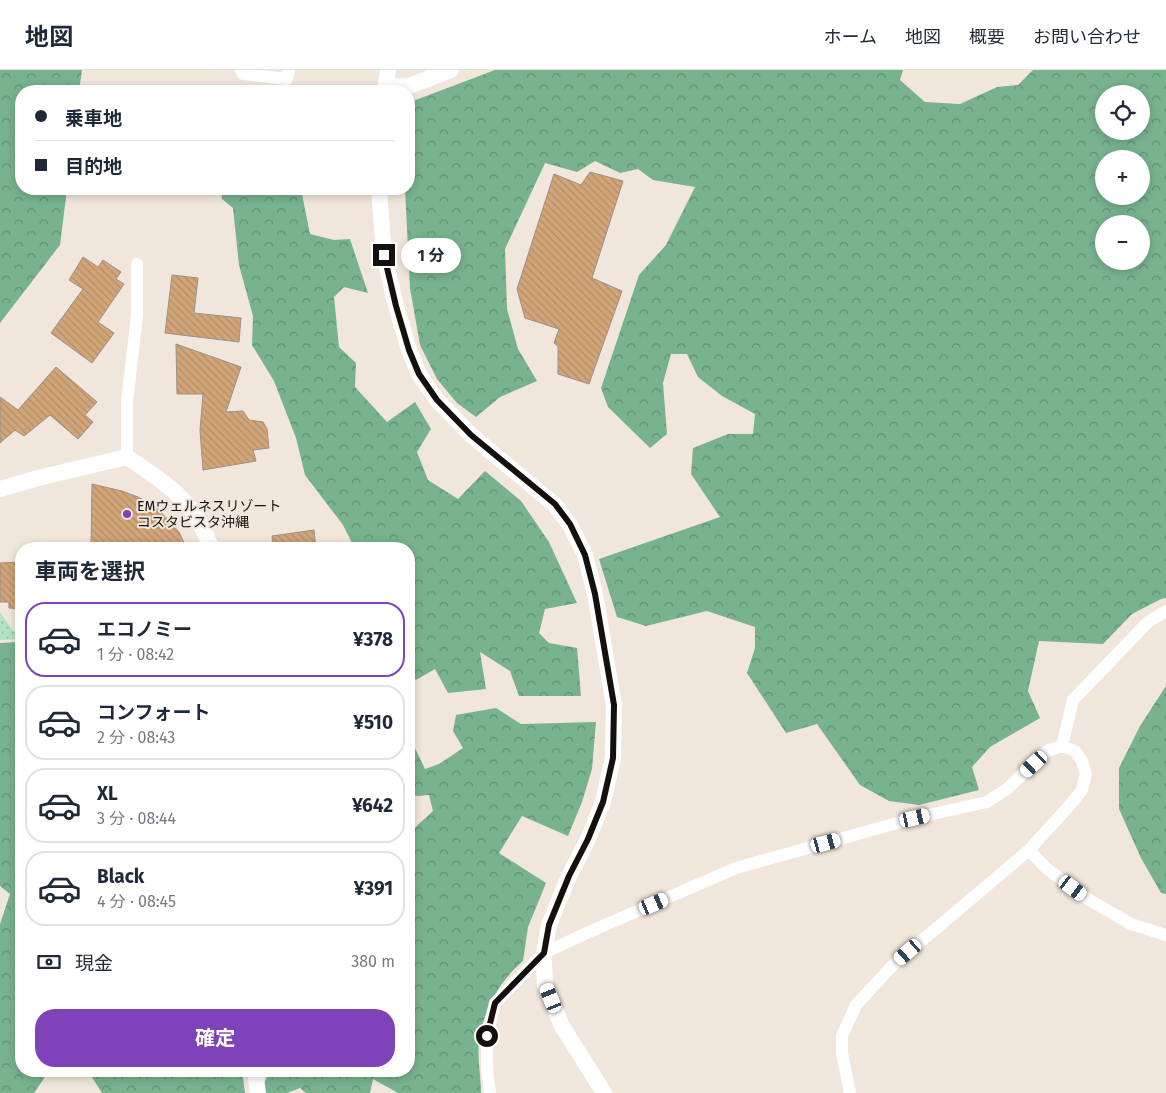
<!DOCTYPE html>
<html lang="ja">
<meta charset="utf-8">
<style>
body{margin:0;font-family:"Fira Sans","Noto Sans JP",sans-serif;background:#f2f2f3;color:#1f2937;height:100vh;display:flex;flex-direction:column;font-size:19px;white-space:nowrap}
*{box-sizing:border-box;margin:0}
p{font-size:16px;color:#747a83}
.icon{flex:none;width:28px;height:28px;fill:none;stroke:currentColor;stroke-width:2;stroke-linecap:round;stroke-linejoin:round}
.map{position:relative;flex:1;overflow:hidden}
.panel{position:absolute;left:15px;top:472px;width:400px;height:535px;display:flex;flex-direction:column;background:#fff;border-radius:20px;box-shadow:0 2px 8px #0003}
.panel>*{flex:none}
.hud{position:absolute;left:15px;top:15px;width:400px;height:110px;border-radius:20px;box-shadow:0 2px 8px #0003;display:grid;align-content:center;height:110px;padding:0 20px;background:#fff}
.fabs{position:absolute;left:1095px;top:15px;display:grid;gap:10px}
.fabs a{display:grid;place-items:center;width:55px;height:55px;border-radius:50%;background:#fff;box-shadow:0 2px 8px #0003;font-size:25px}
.end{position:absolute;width:22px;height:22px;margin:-11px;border:6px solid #14100d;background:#fff;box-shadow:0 0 0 2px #fff}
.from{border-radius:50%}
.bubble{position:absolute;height:35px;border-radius:18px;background:#fff;box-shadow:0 2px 8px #0003;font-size:16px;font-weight:700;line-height:35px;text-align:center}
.car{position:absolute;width:15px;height:30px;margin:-15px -8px;border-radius:6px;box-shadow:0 0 4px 1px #0007;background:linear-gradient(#fff 24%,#345 0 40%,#fff 0 76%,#345 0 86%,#fff 0)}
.hud b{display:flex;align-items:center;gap:18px;height:48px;font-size:19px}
.hud b+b{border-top:1px solid #e0e1e3}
.hud i{width:12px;height:12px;background:#1f2937}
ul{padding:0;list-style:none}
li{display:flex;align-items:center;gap:15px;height:75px;margin:0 10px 8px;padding:0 10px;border:2px solid #e0e1e3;border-radius:20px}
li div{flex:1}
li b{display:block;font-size:19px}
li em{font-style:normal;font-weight:700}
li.selected{border-color:#7e43b9}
li>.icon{width:45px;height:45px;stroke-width:1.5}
h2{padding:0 20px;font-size:22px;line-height:60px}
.pay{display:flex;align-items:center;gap:12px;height:55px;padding:0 20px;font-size:19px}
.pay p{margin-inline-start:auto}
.primary-button{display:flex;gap:10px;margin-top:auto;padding:10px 20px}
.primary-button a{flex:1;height:58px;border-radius:20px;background:#7e43b9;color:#fff;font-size:20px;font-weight:700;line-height:58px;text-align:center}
header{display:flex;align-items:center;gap:30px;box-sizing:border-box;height:70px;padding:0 25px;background:#fff;border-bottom:1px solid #e0e1e3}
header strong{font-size:24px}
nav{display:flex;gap:28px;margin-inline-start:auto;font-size:18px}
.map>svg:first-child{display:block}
</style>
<header>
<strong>地図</strong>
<nav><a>ホーム</a><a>地図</a><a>概要</a><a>お問い合わせ</a></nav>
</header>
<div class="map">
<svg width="1166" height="1023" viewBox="0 0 1166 1023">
<defs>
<pattern id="grass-dots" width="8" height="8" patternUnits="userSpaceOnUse" patternTransform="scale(1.25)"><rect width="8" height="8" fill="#b1e3c4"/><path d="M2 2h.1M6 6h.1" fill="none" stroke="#97c2a7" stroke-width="1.8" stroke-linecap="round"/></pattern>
<pattern id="forest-crowns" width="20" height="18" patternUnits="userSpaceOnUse" patternTransform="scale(1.25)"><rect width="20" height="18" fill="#78b28f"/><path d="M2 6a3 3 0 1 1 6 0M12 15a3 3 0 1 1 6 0" fill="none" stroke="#618f73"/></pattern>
<pattern id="building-back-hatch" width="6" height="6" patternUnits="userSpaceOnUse" patternTransform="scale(1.25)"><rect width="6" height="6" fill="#d2a579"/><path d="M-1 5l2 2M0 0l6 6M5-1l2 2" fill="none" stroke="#b38d67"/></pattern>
</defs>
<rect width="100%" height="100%" fill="#f0e6db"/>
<path fill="url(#grass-dots)" d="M0 542 13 561 21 562V569L0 570Z"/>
<g fill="url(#forest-crowns)" fill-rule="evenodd">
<path d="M0 0H82L79 21H21V119H67L60 175 0 253Z"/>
<path d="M495 0H903L900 10 925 32 960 34 997 17 1018 15 1033 0H1166V528L1161 529 1132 544 1103 574 1039 571 1028 621 1040 648 990 677 972 697 979 720 919 735 889 731 860 715 817 654 786 663 747 603 755 578V557L707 541 646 556 617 547 599 489 720 447 691 404 693 378 728 364H753L755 344 722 326 698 307 687 284H671L663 313 667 364 650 378 608 337 601 318 639 205 666 175 695 117 653 110 638 99 620 103 595 91 577 102 545 93 505 179 507 239 518 279 537 311 500 327 476 347 457 333 437 309 420 275 410 218 405 119H409V68L413 31ZM1104 24H1141V61H1104ZM1104 89H1141V126H1104ZM1104 154H1141V191H1104Z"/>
<path d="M221 119H301L310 164 334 170 350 169 368 223 344 217 334 227 339 277 356 293 355 317 387 352 415 332 431 359 417 382 428 410 458 429 485 401 521 431 549 472 577 533 545 539 539 563 549 573 577 578 581 626H519L510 601 480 582 486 619 448 623 435 599 416 610 409 604V479H355L343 455 305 405 296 368 274 311 252 275 253 246 239 195 233 138 222 129Z"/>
<path d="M18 572H21V1001H49L34 1023H0V854L10 824 0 816V573Z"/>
<path d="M1166 616V824L1161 823 1141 788 1119 739V698L1140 656Z"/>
<path d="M496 638 521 654 596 652 592 699 582 732 568 766 522 746 499 783 546 813 528 857 523 891C499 911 483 941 479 972 477 988 481 1007 481 1023H398L373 1009 370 1023H306L300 1018 287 1023H264L263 1015 270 1001H409V763L433 741 429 725 418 726 409 724V653L411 652 412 672 425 699 439 694 463 678 453 661 456 645Z"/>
<path d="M88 1001H242L245 1023H102Z"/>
</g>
<g fill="url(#building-back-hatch)" stroke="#9c9188">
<path d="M590 102 623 111 592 208 622 221 589 314 558 304V276L554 273 559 259 525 248 517 219 554 104 581 115Z"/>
<path d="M83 187 98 197 103 190 121 202 116 209 124 214 98 252 114 263 92 293 51 263 83 219 69 210Z"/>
<path d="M172 205 198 208 194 243 241 248 239 272 165 263Z"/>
<path d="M176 274 241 297 226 342 243 341 249 350 263 352 267 359 269 378 253 380 256 391 203 400 200 360 203 324H177Z"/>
<path d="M56 297 97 332 85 345 93 352 78 369 50 345 24 366 15 360 0 373V327L18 340Z"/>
<path d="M92 414 122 421 138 427 156 437 179 462 187 479H91Z"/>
<path d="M314 460 316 479H273L272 466Z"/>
<path d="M21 492V539L9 538V532H0V493Z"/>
</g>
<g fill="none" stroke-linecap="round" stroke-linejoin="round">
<g stroke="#fff" stroke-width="12">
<path d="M241 0 243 4 287 9 289 0"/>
<path d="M127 387V332L137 245V194"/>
<path d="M1062 676 1073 630 1148 552 1166 541"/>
<path d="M1029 780 1046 798 1086 828 1131 854 1166 865"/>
<path d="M490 1023 487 999V966L495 933 544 883 589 862 736 798 915 748 987 732 1007 719 1047 681 1062 676 1075 681 1082 691 1086 704 1082 720 1070 735 1029 780 893 895 856 935 842 966V983L850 1023"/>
</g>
<g stroke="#fff" stroke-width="16">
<path d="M386 17 409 16 451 0"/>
<path d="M385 21 388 0"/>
<path d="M379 119 384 185 396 236 409 280 419 304 437 330 471 365 555 435 570 455 585 485 595 524 614 635 613 688 603 732 588 769 569 806 549 855 544 883V895L545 915 562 956 604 1023"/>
<path d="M0 419 42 407 127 387C147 401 169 414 185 432 197 445 205 463 212 479"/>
<path d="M258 1023 256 1008 259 1001"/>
</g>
</g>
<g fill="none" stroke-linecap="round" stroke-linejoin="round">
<path stroke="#14100d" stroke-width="6" d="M384 185 396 236 409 280 419 304 437 330 471 365 555 434 570 454 585 485 595 524 614 635 613 688 603 732 588 769 569 806 549 855 544 883 495 933 487 966"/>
</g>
<circle fill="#7e43b9" stroke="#f0e6db" stroke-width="2" cx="127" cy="444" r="5"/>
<g text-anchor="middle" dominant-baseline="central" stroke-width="4" stroke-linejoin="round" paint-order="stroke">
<g font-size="14" fill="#14100d" stroke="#f0e6db" text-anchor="start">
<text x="137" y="436">EMウェルネスリゾート<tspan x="137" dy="16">コスタビスタ沖縄</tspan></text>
</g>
</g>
</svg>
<div class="fabs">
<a><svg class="icon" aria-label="locate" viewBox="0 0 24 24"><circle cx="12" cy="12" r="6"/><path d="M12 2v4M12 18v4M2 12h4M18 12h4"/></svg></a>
<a>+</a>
<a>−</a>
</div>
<i class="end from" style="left:487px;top:966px"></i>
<i class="end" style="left:384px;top:185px"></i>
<div class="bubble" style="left:401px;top:168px;width:60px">1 分</div>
<i class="car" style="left:1034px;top:694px;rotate:227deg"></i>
<i class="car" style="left:915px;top:748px;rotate:77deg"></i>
<i class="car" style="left:826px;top:773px;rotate:75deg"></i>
<i class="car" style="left:1073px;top:818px;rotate:127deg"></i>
<i class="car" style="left:654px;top:834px;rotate:67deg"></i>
<i class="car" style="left:908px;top:882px;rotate:229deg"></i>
<i class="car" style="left:551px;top:928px;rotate:338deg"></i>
<div class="hud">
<b><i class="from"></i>乗車地</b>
<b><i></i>目的地</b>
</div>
<section class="panel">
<h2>車両を選択</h2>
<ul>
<li class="selected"><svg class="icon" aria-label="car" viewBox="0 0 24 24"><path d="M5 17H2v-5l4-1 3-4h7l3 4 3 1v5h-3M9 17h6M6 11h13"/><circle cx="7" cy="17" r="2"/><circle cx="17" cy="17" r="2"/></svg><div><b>エコノミー</b><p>1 分 · 08:42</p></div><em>¥378</em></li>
<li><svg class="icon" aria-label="car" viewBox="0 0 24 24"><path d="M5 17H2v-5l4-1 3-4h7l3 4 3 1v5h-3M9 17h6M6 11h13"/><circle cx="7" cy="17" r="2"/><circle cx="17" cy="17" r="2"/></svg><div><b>コンフォート</b><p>2 分 · 08:43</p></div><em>¥510</em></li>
<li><svg class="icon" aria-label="car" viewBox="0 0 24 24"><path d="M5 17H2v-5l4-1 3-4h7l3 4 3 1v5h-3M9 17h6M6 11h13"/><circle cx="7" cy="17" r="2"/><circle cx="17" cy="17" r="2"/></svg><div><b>XL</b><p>3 分 · 08:44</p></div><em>¥642</em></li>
<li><svg class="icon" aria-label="car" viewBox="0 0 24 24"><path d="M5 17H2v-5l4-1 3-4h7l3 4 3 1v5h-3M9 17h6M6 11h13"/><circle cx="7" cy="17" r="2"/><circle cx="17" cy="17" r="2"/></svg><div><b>Black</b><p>4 分 · 08:45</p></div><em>¥391</em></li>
</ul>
<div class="pay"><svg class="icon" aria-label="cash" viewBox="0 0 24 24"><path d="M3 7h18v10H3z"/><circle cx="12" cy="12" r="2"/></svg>現金<p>380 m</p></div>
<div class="primary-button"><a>確定</a></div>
</section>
</div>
